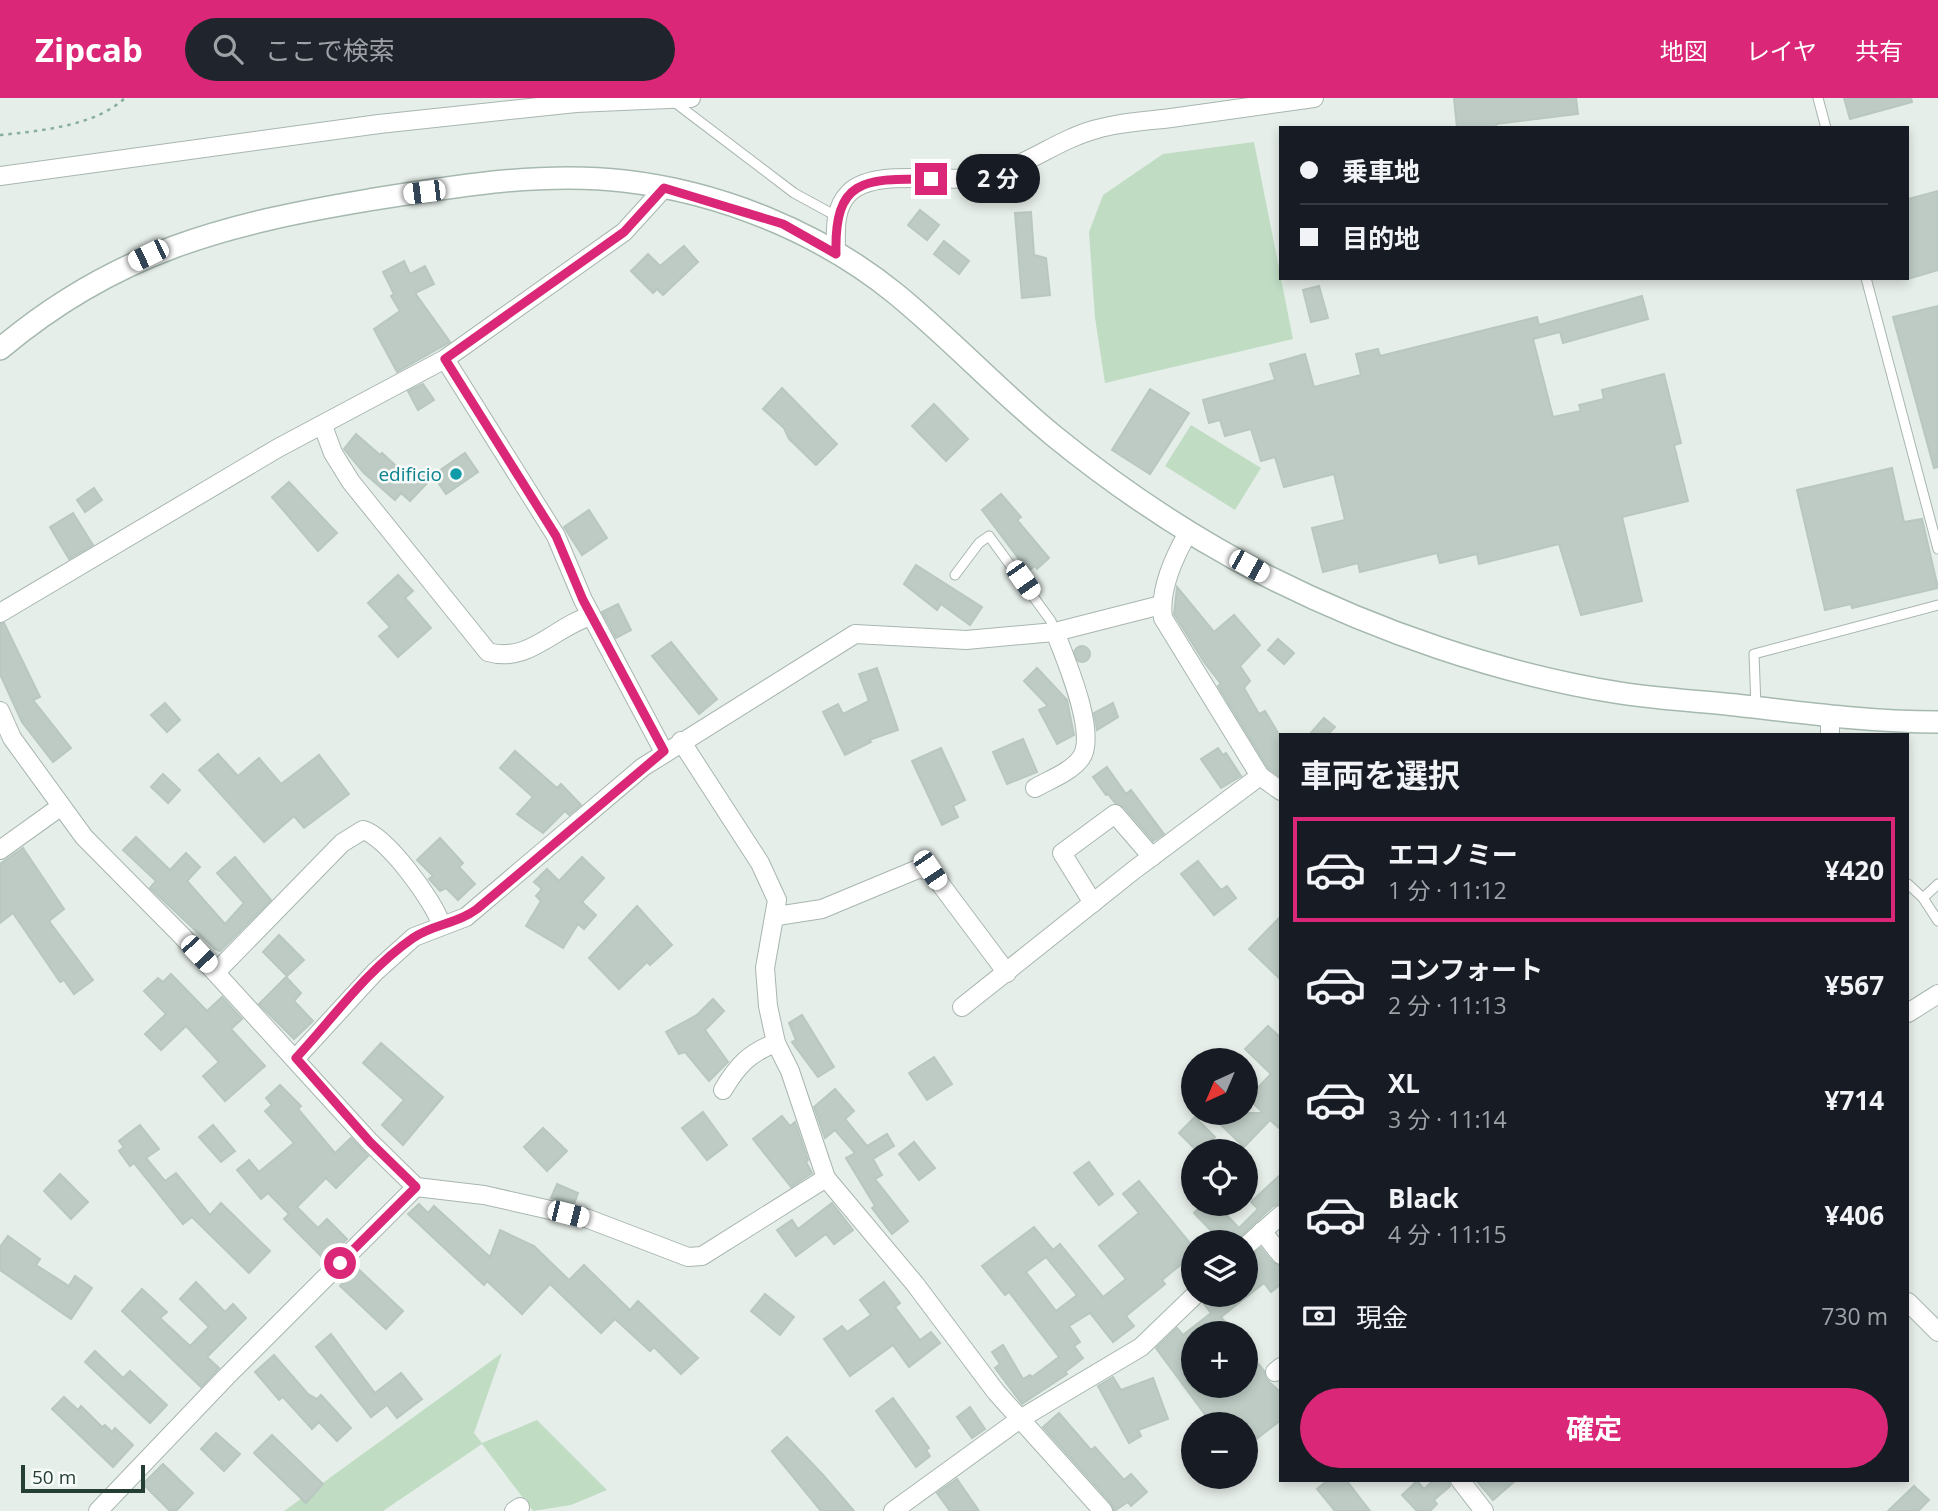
<!DOCTYPE html>
<html lang="ja">
<meta charset="utf-8">
<style>
body{margin:0;font-family:"Open Sans","Noto Sans JP",sans-serif;background:#20242c;color:#f1f3f6;height:100vh;display:flex;flex-direction:column;font-size:26px;white-space:nowrap}
*{box-sizing:border-box;margin:0}
p{font-size:23px;color:#9ea1a6}
.icon{flex:none;width:38px;height:38px;fill:none;stroke:currentColor;stroke-width:2;stroke-linecap:round;stroke-linejoin:round}
.map{position:relative;flex:1;overflow:hidden}
.panel{position:absolute;left:1279px;top:635px;width:630px;height:749px;display:flex;flex-direction:column;background:#171b24;border-radius:0px;box-shadow:0 4px 10px #0003}
.panel>*{flex:none}
.hud{position:absolute;left:1279px;top:28px;width:630px;height:154px;border-radius:0px;box-shadow:0 4px 10px #0003;display:grid;align-content:center;height:154px;padding:0 21px;background:#171b24}
.needle{width:46px;rotate:224deg}
.fabs{position:absolute;left:1181px;top:950px;display:grid;gap:14px}
.fabs a{display:grid;place-items:center;width:77px;height:77px;border-radius:50%;background:#171b24;box-shadow:0 4px 10px #0003;font-size:35px}
.scale{position:absolute;left:21px;bottom:18px;width:124px;box-sizing:border-box;padding-left:7px;border:4px solid #253f35;border-top:0;font-size:19px;line-height:24px;white-space:nowrap;color:#253f35;-webkit-text-stroke:5px #f6faf8;paint-order:stroke}
.end{position:absolute;width:32px;height:32px;margin:-16px;border:9px solid #db2777;background:#fff;box-shadow:0 0 0 4px #fff}
.from{border-radius:50%}
.bubble{position:absolute;height:49px;border-radius:24px;background:#171b24;box-shadow:0 4px 10px #0003;font-size:23px;font-weight:700;line-height:49px;text-align:center}
.car{position:absolute;width:21px;height:42px;margin:-21px -10px;border-radius:9px;box-shadow:0 0 5px 2px #0007;background:linear-gradient(#fff 24%,#345 0 40%,#fff 0 76%,#345 0 86%,#fff 0)}
.hud b{display:flex;align-items:center;gap:24px;height:66px;font-size:26px}
.hud b+b{border-top:2px solid #363941}
.hud i{width:18px;height:18px;background:#f1f3f6}
ul{padding:0;list-style:none}
li{display:flex;align-items:center;gap:21px;height:105px;margin:0 14px 10px;padding:0 7px;border:4px solid transparent;border-radius:0px}
li div{flex:1}
li b{display:block;font-size:26px}
li em{font-style:normal;font-weight:700}
li.on{border-color:#db2777}
li>.icon{width:63px;height:63px;stroke-width:1.5}
h2{padding:0 21px;font-size:32px;line-height:84px}
.pay{display:flex;align-items:center;gap:18px;height:77px;padding:0 21px;font-size:26px}
.pay p{margin-inline-start:auto}
.primary-button{display:flex;gap:14px;margin-top:auto;padding:14px 21px}
.primary-button a{flex:1;height:80px;border-radius:42px;background:#db2777;color:#fff;font-size:28px;font-weight:700;line-height:80px;text-align:center}
header{display:flex;align-items:center;gap:42px;box-sizing:border-box;height:98px;padding:0 35px;background:#db2777;color:#fff}
header strong{font-size:33px}
nav{display:flex;gap:38px;margin-inline-start:auto;font-size:24px}
.search{width:490px;height:63px;background:#20242c;display:flex;align-items:center;gap:18px;box-sizing:border-box;padding:0 24px;border-radius:38px;color:#9ea1a6;font-size:26px}
.map>svg:first-child{display:block}
</style>
<header>
<strong>Zipcab</strong>
<div class="search"><svg class="icon" aria-label="search" viewBox="0 0 24 24"><circle cx="10" cy="10" r="6"/><path d="M15 15l6 6"/></svg>ここで検索</div>
<nav><a>地図</a><a>レイヤ</a><a>共有</a></nav>
</header>
<div class="map">
<svg width="1938" height="1413" viewBox="0 0 1938 1413">
<rect width="100%" height="100%" fill="#e6eee9"/>
<g fill="#c0ddc4">
<path d="M1254 44 1293 241 1105 285 1095 220 1089 134 1103 97 1163 56Z"/>
<path d="M1191 327 1261 370 1235 412 1165 368Z"/>
<path d="M502 1255 474 1335 482 1345 537 1322 607 1392 571 1407 533 1413 482 1346 383 1413H284Z"/>
</g>
<g fill="#becbc5" stroke="#b8c7bf" stroke-width="2" fill-rule="evenodd">
<path d="M1454 0H1576L1578 16 1496 26V30H1457Z"/>
<path d="M1844 0H1911L1912 4 1850 21Z"/>
<path d="M1938 93V172L1908 181V101Z"/>
<path d="M920 112 939 127 927 142 908 127Z"/>
<path d="M1031 114 1034 157 1046 160 1050 197 1022 200 1015 115Z"/>
<path d="M944 143 969 163 959 176 934 156Z"/>
<path d="M684 148 698 164 663 197 657 191 653 195 631 173 648 156 660 168Z"/>
<path d="M404 163 410 176 425 168 434 186 415 195 450 244 397 274 374 231 400 213 391 198 394 196 383 174Z"/>
<path d="M1319 188 1328 220 1311 224 1303 192Z"/>
<path d="M1642 198 1648 221 1563 245 1560 234 1533 241 1553 319 1581 313 1579 307 1604 301 1602 292 1664 276 1681 345 1674 347 1688 403 1622 419 1642 503 1581 517 1559 446 1479 466 1477 456 1440 465 1437 455 1360 474 1358 465 1323 474 1312 430 1345 422 1334 376 1284 389 1275 359 1261 363 1251 331 1225 338 1220 322 1209 325 1203 302 1275 282 1270 266 1305 256 1314 289 1361 277 1356 256 1378 251 1380 258 1537 219 1539 227Z"/>
<path d="M1938 208V369L1934 370 1893 219Z"/>
<path d="M423 286 434 302 418 312 408 293Z"/>
<path d="M782 290 837 346 816 367 789 341 784 330 763 311Z"/>
<path d="M1150 291 1189 315 1150 376 1112 352Z"/>
<path d="M934 306 968 341 946 363 912 328Z"/>
<path d="M356 336 380 357 382 355 411 382 421 372 431 381 410 403 401 395 395 402 364 375 344 351Z"/>
<path d="M465 355 478 374 446 396 433 377Z"/>
<path d="M1892 370 1904 424 1922 421 1938 490 1852 510 1851 506 1825 512 1797 392Z"/>
<path d="M289 384 337 435 318 453 272 399Z"/>
<path d="M94 390 102 402 85 414 77 402Z"/>
<path d="M1001 396 1021 419 1017 422 1049 460 1037 471 1035 468 1028 473 982 412Z"/>
<path d="M589 412 607 440 582 457 564 429Z"/>
<path d="M73 415 93 447 69 461 50 429Z"/>
<path d="M916 467 982 509 970 527 941 506 937 512 904 486Z"/>
<path d="M398 477 413 493 405 500 431 530 398 559 379 538 390 529 368 505Z"/>
<path d="M1177 489 1214 534 1234 517 1260 547 1240 568 1250 583 1244 590 1259 616 1265 613 1281 640V679L1268 670 1218 588 1221 586 1204 564 1174 516Z"/>
<path d="M618 506 631 532 616 540 602 514Z"/>
<path d="M4 525 40 599 33 602 71 650 53 664 22 624 0 576V526Z"/>
<path d="M1278 541 1294 555 1284 566 1268 552Z"/>
<path d="M671 544 717 601 699 616 652 558Z"/>
<circle cx="1082" cy="556" r="8"/>
<path d="M877 570 898 632 869 642 871 644 845 657 823 614 838 606 843 616 869 603 859 576Z"/>
<path d="M1037 570 1067 602 1074 637 1057 646 1039 612 1048 608 1024 583Z"/>
<path d="M165 605 180 622 167 634 151 617Z"/>
<path d="M1113 605 1118 619 1097 632 1094 615Z"/>
<path d="M1324 620 1335 629 1327 637H1309Z"/>
<path d="M1023 641 1037 674 1007 686 993 654Z"/>
<path d="M941 650 965 702 953 708 958 719 942 727 912 663Z"/>
<path d="M1218 650 1223 657 1226 655 1241 678 1221 690 1201 661Z"/>
<path d="M515 653 557 690 561 686 581 707 569 717 565 713 543 735 517 716 533 699 500 670Z"/>
<path d="M218 656 238 678 259 660 281 686 319 657 349 696 304 730 294 718 264 744 199 672Z"/>
<path d="M1107 669 1126 696 1131 692 1164 736 1153 743 1124 709 1115 705 1108 696 1106 697 1093 679Z"/>
<path d="M163 676 180 692 168 705 151 689Z"/>
<path d="M136 739 170 772 186 755 200 769 187 783 225 826 244 805 217 775 235 759 271 802 220 853 215 851 150 790 156 783 123 752Z"/>
<path d="M440 740 463 765 459 769 475 786 458 802 446 790 440 793 429 781 433 778 417 762Z"/>
<path d="M23 750 64 811 49 823 93 882 74 896 64 882 60 884 13 815 0 825V766Z"/>
<path d="M582 759 604 780 582 804 596 817 584 831 578 826 563 850 526 828 541 803 536 798 542 791 534 784 547 771 559 783Z"/>
<path d="M1198 763 1221 792 1227 788 1236 800 1214 817 1181 776Z"/>
<path d="M637 808 672 847 650 867 647 864 619 891 589 860Z"/>
<path d="M1281 818V882L1249 851Z"/>
<path d="M279 837 304 862 287 878 263 854Z"/>
<path d="M171 876 207 913 222 899 242 921 231 931 265 968 225 1003 203 978 219 964 186 928 161 952 145 936 166 916 144 893 158 880 163 884Z"/>
<path d="M286 879 301 895 294 903 313 923 294 941 259 906Z"/>
<path d="M713 901 724 913 705 932 728 964 709 983 685 954 679 956 666 934 697 917Z"/>
<path d="M802 917 834 969 818 979 792 944 796 942 789 925Z"/>
<path d="M1268 928 1281 940V1032L1270 1022 1244 1049 1216 1022 1223 1015H1263L1248 1000 1271 976 1245 951Z"/>
<path d="M381 945 443 999 403 1047 382 1027 404 1002 363 965Z"/>
<path d="M934 959 952 986 927 1002 909 975Z"/>
<path d="M280 987 301 1008 298 1011 335 1055 351 1040 368 1058 336 1090 326 1080 297 1109 318 1130 327 1121 347 1141 326 1163 284 1121 289 1116 268 1095 261 1101 237 1072 249 1062 259 1074 294 1045 265 1013 272 1007 266 1000Z"/>
<path d="M835 991 854 1013 845 1021 867 1048 887 1036 894 1048 873 1061 882 1077 875 1081 908 1123 892 1136 872 1110 875 1108 846 1060 855 1055 835 1032 825 1040 814 1009Z"/>
<path d="M703 1014 727 1047 707 1062 682 1030Z"/>
<path d="M782 1018 790 1028 795 1024 808 1062 806 1064 812 1075 791 1089 753 1041Z"/>
<path d="M1195 1019 1215 1039 1202 1054H1198L1179 1035Z"/>
<path d="M140 1027 159 1051 146 1060 165 1083 176 1075 210 1117 221 1105 270 1153 249 1175 192 1119 183 1126 134 1065 130 1068 119 1053 124 1049 119 1043Z"/>
<path d="M213 1027 235 1053 221 1064 199 1039Z"/>
<path d="M543 1030 567 1053 547 1073 524 1049Z"/>
<path d="M914 1044 935 1070 919 1082 899 1056Z"/>
<path d="M1089 1064 1113 1096 1099 1107 1074 1075Z"/>
<path d="M60 1076 88 1104 71 1121 44 1093Z"/>
<path d="M1281 1076V1106L1273 1108 1235 1144 1226 1138 1219 1141 1194 1115 1203 1106H1216L1239 1130 1258 1111 1251 1104Z"/>
<path d="M1139 1083 1194 1150V1156L1162 1182 1165 1186 1126 1218 1134 1228 1113 1244 1090 1215 1069 1228 1080 1244 1074 1248 1083 1260 1065 1274 1067 1276 1022 1306 995 1270 1000 1266 992 1254 1003 1247 1023 1281 1030 1277 1032 1279 1059 1259 1009 1194 1005 1197 982 1168 1034 1129 1053 1152 1060 1146 1103 1199 1126 1181 1099 1148 1139 1115 1123 1096ZM1046 1159 1077 1197 1056 1213 1026 1174Z"/>
<path d="M557 1086 578 1095 574 1106 551 1100Z"/>
<path d="M832 1105 853 1132 834 1146 826 1136 796 1158 777 1132 792 1122 798 1131Z"/>
<path d="M419 1106 428 1115 434 1108 490 1159 500 1132 534 1148 569 1182 584 1167 630 1212 638 1203 698 1260 681 1276 654 1249 650 1253 615 1221 601 1235 550 1186 522 1216 487 1183 484 1187 408 1116Z"/>
<path d="M8 1138 40 1161 36 1167 69 1188 75 1178 92 1190 71 1221 0 1172V1149Z"/>
<path d="M1261 1150 1273 1165 1281 1168V1186L1271 1194 1264 1185 1221 1219 1235 1236H1194V1288H1246V1250L1264 1273 1266 1281 1281 1295V1322L1246 1349V1326H1212L1156 1250 1177 1230 1183 1237 1211 1215 1204 1206 1215 1197H1246V1159Z"/>
<path d="M354 1167 403 1213 386 1231 340 1188 345 1182 342 1179Z"/>
<path d="M196 1184 225 1214 233 1206 246 1220 207 1259 219 1270 201 1289 122 1213 142 1191 167 1214 160 1220 190 1248 209 1229 180 1201Z"/>
<path d="M884 1184 900 1205 895 1209 920 1242 931 1234 940 1245 909 1269 893 1247 850 1278 824 1241 842 1228 847 1234 871 1217 860 1202Z"/>
<path d="M765 1196 794 1219 780 1237 751 1213Z"/>
<path d="M331 1236 375 1295 401 1275 422 1301 397 1320 387 1307 371 1319 316 1249Z"/>
<path d="M95 1253 123 1280 130 1273 167 1307 150 1325 85 1264Z"/>
<path d="M274 1257 308 1296 317 1301 321 1297 351 1330 337 1343 319 1324 312 1331 283 1299 279 1302 255 1274Z"/>
<path d="M1113 1279 1121 1292 1153 1280 1168 1321 1138 1332 1141 1338 1129 1345 1098 1288Z"/>
<path d="M64 1299 78 1312 81 1308 102 1329 105 1327 112 1334 115 1330 133 1347 113 1369 52 1311Z"/>
<path d="M893 1300 929 1350 926 1352 930 1358 916 1369 876 1313Z"/>
<path d="M970 1309 985 1331 972 1340 957 1319Z"/>
<path d="M1059 1315 1091 1352 1095 1349 1124 1382 1131 1376 1147 1394 1131 1408 1128 1404 1114 1413 1111 1405 1043 1329Z"/>
<path d="M216 1335 240 1356 224 1373 201 1351Z"/>
<path d="M272 1337 323 1386 306 1405 254 1355Z"/>
<path d="M787 1339 824 1378 854 1413H821L772 1353Z"/>
<path d="M163 1366 193 1395 176 1413H170L143 1386Z"/>
<path d="M957 1381 979 1413H950L937 1395Z"/>
<path d="M1328 1382H1346L1370 1413H1335L1317 1391Z"/>
<path d="M1434 1382H1449L1450 1388 1434 1402 1437 1406 1430 1413H1417L1402 1397 1417 1383 1424 1391Z"/>
<path d="M1476 1382H1516L1493 1402Z"/>
<path d="M1914 1388 1929 1402 1918 1413H1888Z"/>
</g>
<g fill="none" stroke-linecap="round" stroke-linejoin="round">
<g stroke="#a8b6af" stroke-width="11">
<g id="lane">
<path d="M1818 0 1826 30"/>
<path d="M673 3 794 95 838 119"/>
<path d="M1866 180 1938 451"/>
<path d="M955 477 979 445 989 438 1051 523 1055 534"/>
<path d="M1756 609 1754 556 1938 507"/>
<path d="M1908 786 1923 800 1938 823"/>
<path d="M1923 800 1938 786"/>
</g>
</g>
<g stroke="#a8b6af" stroke-width="20">
<g id="street">
<path d="M0 78 379 26 576 5 691 0"/>
<path d="M836 156C836 135 833 111 849 95 875 69 945 86 980 79 1024 71 1055 42 1097 31 1120 24 1147 23 1171 20 1219 13 1266 7 1314 0"/>
<path d="M445 261 556 438 583 502 664 654"/>
<path d="M323 328 333 355 351 384 488 554C529 566 555 528 591 518"/>
<path d="M1189 433C1175 457 1159 492 1163 520L1260 678 1281 693"/>
<path d="M0 515 278 350 445 261 624 134 664 90"/>
<path d="M0 613 12 640 84 739 182 838 370 1044 416 1089 484 1097 586 1120 688 1159 702 1158 826 1080"/>
<path d="M1830 618V637"/>
<path d="M681 643 760 765 777 802 765 870 768 908 776 945 790 973 826 1080 915 1186 996 1294 1103 1413"/>
<path d="M1035 690C1049 682 1071 674 1081 660 1098 636 1065 560 1055 534"/>
<path d="M0 752 60 709"/>
<path d="M1093 805 1062 755 1115 716 1152 759"/>
<path d="M777 818 822 811 918 771 930 772 1007 875"/>
<path d="M216 874 342 745 363 732C386 738 434 803 441 826"/>
<path d="M962 909 1134 772 1260 678"/>
<path d="M1908 915 1938 896"/>
<path d="M296 960 375 874 414 839 466 819 643 669 855 536 966 542 1055 534 1161 507"/>
<path d="M723 992C737 968 750 954 776 945"/>
<path d="M1262 1133 1281 1157"/>
<path d="M1246 1148 1281 1117"/>
<path d="M1908 1204 1938 1234"/>
<path d="M1275 1274 1281 1269"/>
<path d="M1460 1382 1484 1413"/>
<path d="M98 1413 226 1279 416 1089"/>
<path d="M514 1413 520 1409"/>
<path d="M893 1413 1020 1321 1141 1249 1195 1197"/>
</g>
</g>
<g stroke="#a5b9af" stroke-width="24">
<path id="secondary" d="M0 251C115 154 225 126 369 102 451 89 541 73 624 83 720 94 820 134 896 196 951 241 999 293 1054 338 1119 391 1193 440 1267 478 1376 533 1500 576 1620 595 1658 601 1698 603 1736 607 1803 615 1871 624 1938 624"/>
</g>
<path stroke="#88af9e" stroke-width="2.5" stroke-dasharray="3.5 5" stroke-linecap="butt" d="M0 37C40 33 95 28 125 0"/>
<use href="#lane" stroke="#fff" stroke-width="9"/>
<use href="#street" stroke="#fff" stroke-width="18"/>
<use href="#secondary" stroke="#fff" stroke-width="21"/>
</g>
<g fill="none" stroke-linecap="round" stroke-linejoin="round">
<path stroke="#db2777" stroke-width="9" d="M340 1165 416 1089 370 1044 296 960C333 920 368 871 413 840 433 826 457 826 477 811L664 653 583 502 556 438 445 261 624 134 664 90 783 126 836 156C834 79 865 81 931 81"/>
</g>
<circle fill="#0f9aa8" stroke="#f6faf8" stroke-width="2.5" cx="456" cy="376" r="7"/>
<g text-anchor="middle" dominant-baseline="central" stroke-width="5" stroke-linejoin="round" paint-order="stroke">
<g font-size="19" fill="#0d838f" stroke="#f6faf8" text-anchor="end">
<text x="442" y="376">edificio</text>
</g>
</g>
</svg>
<div class="fabs">
<a><svg class="needle" viewBox="-14 -14 28 28"><path d="M0-13l5 13h-10z" fill="#e53935"/><path d="M0 13l5-13h-10z" fill="#9ea1a6"/></svg></a>
<a><svg class="icon" aria-label="locate" viewBox="0 0 24 24"><circle cx="12" cy="12" r="6"/><path d="M12 2v4M12 18v4M2 12h4M18 12h4"/></svg></a>
<a><svg class="icon" aria-label="layers" viewBox="0 0 24 24"><path d="M12 4l9 5-9 5-9-5zM3 14l9 5 9-5"/></svg></a>
<a>+</a>
<a>−</a>
</div>
<div class="scale">50 m</div>
<i class="end from" style="left:340px;top:1165px"></i>
<i class="end" style="left:931px;top:81px"></i>
<div class="bubble" style="left:956px;top:56px;width:84px">2 分</div>
<i class="car" style="left:424px;top:94px;rotate:263deg"></i>
<i class="car" style="left:148px;top:157px;rotate:244deg"></i>
<i class="car" style="left:1249px;top:468px;rotate:119deg"></i>
<i class="car" style="left:1023px;top:482px;rotate:145deg"></i>
<i class="car" style="left:930px;top:772px;rotate:146deg"></i>
<i class="car" style="left:199px;top:856px;rotate:137deg"></i>
<i class="car" style="left:568px;top:1116px;rotate:104deg"></i>
<div class="hud">
<b><i class="from"></i>乗車地</b>
<b><i></i>目的地</b>
</div>
<section class="panel">
<h2>車両を選択</h2>
<ul>
<li class="on"><svg class="icon" aria-label="car" viewBox="0 0 24 24"><path d="M5 17H2v-5l4-1 3-4h7l3 4 3 1v5h-3M9 17h6M6 11h13"/><circle cx="7" cy="17" r="2"/><circle cx="17" cy="17" r="2"/></svg><div><b>エコノミー</b><p>1 分 · 11:12</p></div><em>¥420</em></li>
<li><svg class="icon" aria-label="car" viewBox="0 0 24 24"><path d="M5 17H2v-5l4-1 3-4h7l3 4 3 1v5h-3M9 17h6M6 11h13"/><circle cx="7" cy="17" r="2"/><circle cx="17" cy="17" r="2"/></svg><div><b>コンフォート</b><p>2 分 · 11:13</p></div><em>¥567</em></li>
<li><svg class="icon" aria-label="car" viewBox="0 0 24 24"><path d="M5 17H2v-5l4-1 3-4h7l3 4 3 1v5h-3M9 17h6M6 11h13"/><circle cx="7" cy="17" r="2"/><circle cx="17" cy="17" r="2"/></svg><div><b>XL</b><p>3 分 · 11:14</p></div><em>¥714</em></li>
<li><svg class="icon" aria-label="car" viewBox="0 0 24 24"><path d="M5 17H2v-5l4-1 3-4h7l3 4 3 1v5h-3M9 17h6M6 11h13"/><circle cx="7" cy="17" r="2"/><circle cx="17" cy="17" r="2"/></svg><div><b>Black</b><p>4 分 · 11:15</p></div><em>¥406</em></li>
</ul>
<div class="pay"><svg class="icon" aria-label="cash" viewBox="0 0 24 24"><path d="M3 7h18v10H3z"/><circle cx="12" cy="12" r="2"/></svg>現金<p>730 m</p></div>
<div class="primary-button"><a>確定</a></div>
</section>
</div>
